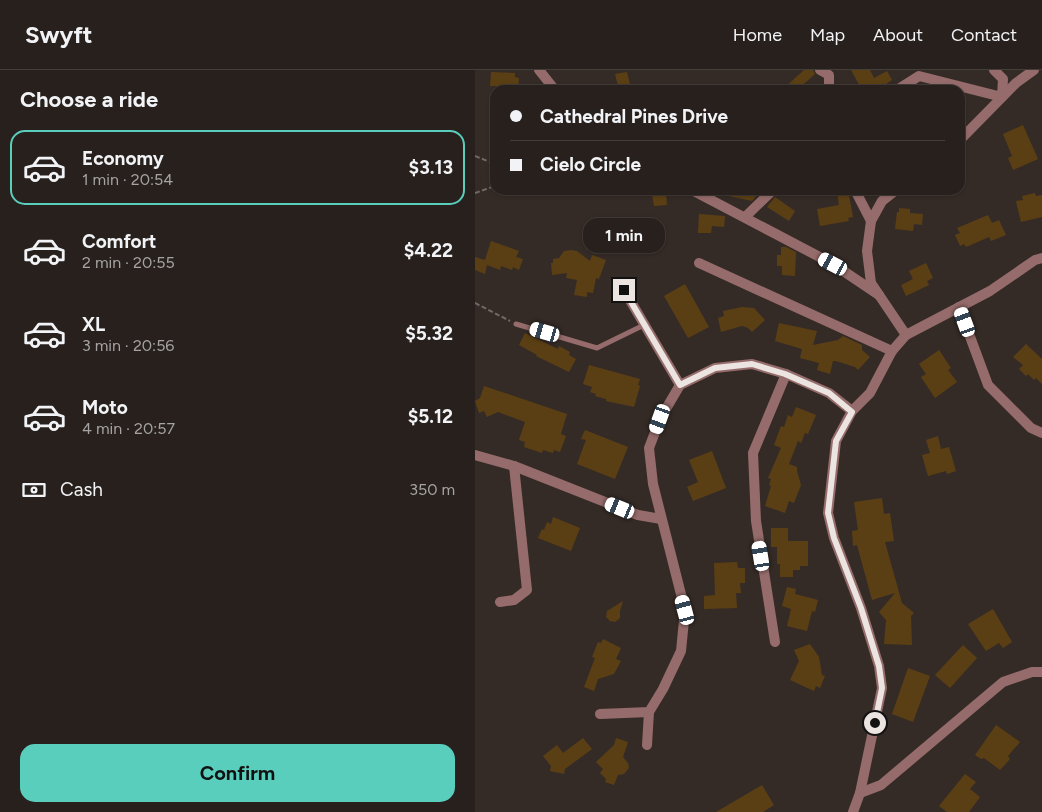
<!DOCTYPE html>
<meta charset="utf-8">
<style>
body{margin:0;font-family:Figtree,sans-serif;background:#342d29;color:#f1f3f6;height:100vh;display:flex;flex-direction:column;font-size:19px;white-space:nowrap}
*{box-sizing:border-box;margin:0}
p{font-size:16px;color:#a5a3a3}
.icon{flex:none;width:28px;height:28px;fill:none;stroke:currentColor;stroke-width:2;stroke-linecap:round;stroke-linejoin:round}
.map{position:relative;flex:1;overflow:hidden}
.side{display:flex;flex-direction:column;background:#28201c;width:475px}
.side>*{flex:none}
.banner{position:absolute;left:15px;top:15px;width:475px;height:110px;border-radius:15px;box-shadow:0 1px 4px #0004,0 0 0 1px #443e3b;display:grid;align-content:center;height:110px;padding:0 20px;background:#28201c}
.end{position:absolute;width:22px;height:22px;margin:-11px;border:6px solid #ebe4e1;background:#111;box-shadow:0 0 0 2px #111}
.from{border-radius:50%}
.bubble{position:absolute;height:35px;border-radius:15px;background:#28201c;box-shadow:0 1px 4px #0004,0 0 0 1px #443e3b;font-size:16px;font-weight:700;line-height:35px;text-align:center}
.car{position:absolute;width:15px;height:30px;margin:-15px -8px;border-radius:6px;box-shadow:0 0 4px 1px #0007;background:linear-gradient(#fff 24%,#345 0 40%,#fff 0 76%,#345 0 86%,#fff 0)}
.banner b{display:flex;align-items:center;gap:18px;height:48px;font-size:19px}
.banner b+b{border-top:1px solid #443e3b}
.banner i{width:12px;height:12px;background:#f1f3f6}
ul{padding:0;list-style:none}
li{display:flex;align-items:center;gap:15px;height:75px;margin:0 10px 8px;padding:0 10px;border:2px solid transparent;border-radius:15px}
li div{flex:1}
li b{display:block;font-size:19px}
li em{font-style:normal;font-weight:700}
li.on{border-color:#5acebd}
li>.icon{width:45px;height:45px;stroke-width:1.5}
h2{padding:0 20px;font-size:22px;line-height:60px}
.pay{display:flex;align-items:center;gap:12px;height:55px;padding:0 20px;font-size:19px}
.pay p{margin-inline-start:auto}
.primary-button{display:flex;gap:10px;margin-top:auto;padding:10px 20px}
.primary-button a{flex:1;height:58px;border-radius:15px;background:#5acebd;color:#111;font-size:20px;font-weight:700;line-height:58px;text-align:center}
header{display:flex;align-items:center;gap:30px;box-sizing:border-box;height:70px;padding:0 25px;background:#28201c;border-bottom:1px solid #443e3b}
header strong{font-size:24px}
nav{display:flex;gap:28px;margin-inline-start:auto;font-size:18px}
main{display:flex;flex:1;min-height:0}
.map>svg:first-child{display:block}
</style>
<header>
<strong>Swyft</strong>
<nav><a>Home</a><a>Map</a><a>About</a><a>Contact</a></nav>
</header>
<main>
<section class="side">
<h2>Choose a ride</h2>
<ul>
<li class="on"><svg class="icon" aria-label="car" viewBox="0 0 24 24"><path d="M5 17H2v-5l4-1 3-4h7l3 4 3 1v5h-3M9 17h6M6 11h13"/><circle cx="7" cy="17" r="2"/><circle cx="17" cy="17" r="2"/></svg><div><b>Economy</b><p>1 min · 20:54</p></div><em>$3.13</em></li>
<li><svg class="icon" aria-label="car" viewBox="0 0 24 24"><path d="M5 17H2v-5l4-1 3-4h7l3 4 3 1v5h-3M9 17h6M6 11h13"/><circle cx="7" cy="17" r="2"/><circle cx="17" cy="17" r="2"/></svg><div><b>Comfort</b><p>2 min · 20:55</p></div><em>$4.22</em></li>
<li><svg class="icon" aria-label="car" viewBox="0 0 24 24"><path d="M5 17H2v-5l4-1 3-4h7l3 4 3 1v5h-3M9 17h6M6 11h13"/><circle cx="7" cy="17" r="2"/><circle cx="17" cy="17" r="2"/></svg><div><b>XL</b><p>3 min · 20:56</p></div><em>$5.32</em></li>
<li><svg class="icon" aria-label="car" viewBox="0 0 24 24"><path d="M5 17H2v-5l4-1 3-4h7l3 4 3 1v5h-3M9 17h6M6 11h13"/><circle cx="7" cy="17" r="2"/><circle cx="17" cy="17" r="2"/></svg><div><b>Moto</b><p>4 min · 20:57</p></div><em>$5.12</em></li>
</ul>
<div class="pay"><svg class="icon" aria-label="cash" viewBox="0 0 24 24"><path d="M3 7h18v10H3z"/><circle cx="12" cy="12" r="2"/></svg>Cash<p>350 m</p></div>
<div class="primary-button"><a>Confirm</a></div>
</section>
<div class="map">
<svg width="567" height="742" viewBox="0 0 567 742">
<rect width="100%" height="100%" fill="#352b26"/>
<g fill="#5b3f14">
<path d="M329 0H338L340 4 322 20H307Z"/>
<path d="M376 0H395L399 8 412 1 417 10 411 14 412 17 406 20H387Z"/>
<path d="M16 2 40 3V7L44 8 43 20H26V16H15Z"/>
<path d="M152 2 156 18 144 20 140 4Z"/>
<path d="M548 55 563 89 538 100 533 88 537 86 528 64Z"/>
<path d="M245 120H286L277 131 244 124Z"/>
<path d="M373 120 378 147 373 148 374 151 345 156 342 139 364 135 362 121Z"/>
<path d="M191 123 192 135 179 136 177 124Z"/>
<path d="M560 123 561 126 567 125V147L546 152 541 131 548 130 547 126Z"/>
<path d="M300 127 320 141 314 151 292 137Z"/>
<path d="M424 138 435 139V143L448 144 447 155 439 154 438 161 420 159 422 142H424Z"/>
<path d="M224 144 250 146 249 157 237 156 236 163H223Z"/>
<path d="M513 145 517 153 524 150 531 165 516 171 514 167 491 177 489 174 485 176 480 165 485 163 482 158Z"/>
<path d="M16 171 44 181 41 187 48 189 44 200 38 197 37 200 26 196 25 200 12 195 10 204 0 200V187L10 190Z"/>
<path d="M306 177H311L321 182 320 206 307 205V196H302V185H306Z"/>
<path d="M96 180 102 181 115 191 117 185 131 190 124 209 121 208 118 223 112 222V227L99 225 102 210 91 208 92 203 77 205 76 193H78V189L84 188 89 181Z"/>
<path d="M451 193 458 208 452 211 454 215 431 226 426 215 438 209 434 201Z"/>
<path d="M210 214 234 257 213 268 189 226Z"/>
<path d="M267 237 279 238 290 250 277 262 273 258 267 256 246 262 243 248 249 246 248 241Z"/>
<path d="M304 253 342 261 338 275 363 270 368 266 387 275V280L395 287 383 300 380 297 361 291H358L355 304 342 300 344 293 325 288 327 279 300 271Z"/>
<path d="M50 263 83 279 84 276 95 282 94 285 101 289 94 302 61 286 62 285 44 275Z"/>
<path d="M551 274 567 289V314L561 308 559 310 553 304 551 306 544 299 548 295 538 287Z"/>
<path d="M464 280 476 298 473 300 482 312 460 328 446 307 451 304 444 294Z"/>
<path d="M114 295 165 309 163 315 165 316 159 337 131 331V329L120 326 121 324 115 322 117 317 108 314Z"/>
<path d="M9 316 92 344 86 364 91 366 85 382 79 380 78 383 68 380 67 383 49 377 50 372 44 370 50 352 23 342 12 347 9 341 4 343 0 331 5 328Z"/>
<path d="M321 337 341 345 333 364 330 363 326 373 323 371 314 394 322 397V401L326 415 319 433 314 431 310 443 290 436 296 416 294 415 296 409 293 408 306 378 299 375 306 356 309 357 313 345 317 347Z"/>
<path d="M110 360 153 377 140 409 102 394 111 370 106 369Z"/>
<path d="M463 366 466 379 474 377 481 401 472 404 471 401 453 406 447 385 455 383 451 370Z"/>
<path d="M237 381 251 418 218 431 212 417 223 412 214 390Z"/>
<path d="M407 428 409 444 415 443 419 471 410 472 427 533 439 543 436 546 437 575 409 574 411 550 404 542 420 523 397 530 382 475 378 476 377 461 383 460 379 432Z"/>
<path d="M78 447 105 458 96 481 63 468 67 459 69 460 72 452 76 454Z"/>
<path d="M296 458H313V471H333V496H325V500H318V507H305V494H302V477H296Z"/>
<path d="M262 492 263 498H270V513H265L266 523H261L262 538 229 539V526L240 525 239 493Z"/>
<path d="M312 517 321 519 320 524 343 530 340 542 337 541 332 561 312 556 316 539 307 536Z"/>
<path d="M148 531 145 541V548L140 552 135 551 131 547 132 541Z"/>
<path d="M518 539 537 572 528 578 524 573 511 581 493 554Z"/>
<path d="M128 569 146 578 141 589 146 591 139 604 123 609 119 621 109 617 120 588 117 587 123 572 126 573Z"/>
<path d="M335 574 344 587 347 605 350 606 345 618 341 616 339 621 315 610 324 591 319 580Z"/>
<path d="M488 575 502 588 475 618 460 605Z"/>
<path d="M433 598 455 606 438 652 417 644Z"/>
<path d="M521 655 545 672 533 686 535 689 525 700 509 688 506 689 500 685Z"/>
<path d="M108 668 117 679 90 699 89 704 75 701 76 696 68 686 82 675 88 683Z"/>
<path d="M141 668 153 672 148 687 153 693 154 698 149 704 143 705 139 715 130 712 131 709 125 703 128 699 121 692 139 675Z"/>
<path d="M490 704 501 712 495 719 505 727 494 742H472L464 736Z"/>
<path d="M287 715 299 735 288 742H241Z"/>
</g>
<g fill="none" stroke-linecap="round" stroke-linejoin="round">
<g stroke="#726965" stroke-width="2" stroke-dasharray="5 2.5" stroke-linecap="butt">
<path d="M0 86 20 94"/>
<path d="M0 123 20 116"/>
<path d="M0 233 35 251"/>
</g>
<path stroke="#956c6b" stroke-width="5" d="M41 254 122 278 169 255"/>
<g stroke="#956c6b" stroke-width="10">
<path d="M64 0 80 20"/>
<path d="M345 0 354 5V20"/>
<path d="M422 20 444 6 527 27 528 9 519 0"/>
<path d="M485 70 541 13 559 0"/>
<path d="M217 120 358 194 404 225"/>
<path d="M380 120 396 151"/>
<path d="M421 120 407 131 396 151 392 181 396 213 431 265"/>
<path d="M270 147 298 120"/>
<path d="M224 193 417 281"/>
<path d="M149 220 205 315"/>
<path d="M484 237 513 315 556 358 567 363"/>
<path d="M0 385 39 396 163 445 186 449"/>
<path d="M25 532 39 530 52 520 39 396"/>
<path d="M300 572 281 451 278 383 311 304"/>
<path d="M125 644 174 642 188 619 206 581 210 540 178 414 174 378 185 349 205 315 240 298 277 294 311 304 354 323 377 341"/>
<path d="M172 675 174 642"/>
<path d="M385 723 407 618 404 596 386 538 359 468 353 443 361 371 377 341 395 323 417 281 431 265 515 221 560 190 567 188"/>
<path d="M378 742 385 723 406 715 528 612 557 602H567"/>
</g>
</g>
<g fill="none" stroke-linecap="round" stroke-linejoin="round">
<path stroke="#ebe4e1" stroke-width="6" d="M149 220 205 315 240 298 277 294 310 304 354 323 377 342 361 371 353 443 359 468 386 538 404 596 407 618 400 653"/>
</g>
</svg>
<i class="end from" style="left:400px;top:653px"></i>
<i class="end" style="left:149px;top:220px"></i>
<div class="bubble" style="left:108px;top:148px;width:82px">1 min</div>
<i class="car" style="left:358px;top:194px;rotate:298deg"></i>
<i class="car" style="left:490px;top:252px;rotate:340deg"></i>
<i class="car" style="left:70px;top:262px;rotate:286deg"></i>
<i class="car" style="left:185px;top:349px;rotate:200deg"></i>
<i class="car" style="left:145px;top:438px;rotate:292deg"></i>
<i class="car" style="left:286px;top:486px;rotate:351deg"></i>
<i class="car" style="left:210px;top:540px;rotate:345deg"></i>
<div class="banner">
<b><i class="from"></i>Cathedral Pines Drive</b>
<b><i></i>Cielo Circle</b>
</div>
</div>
</main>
